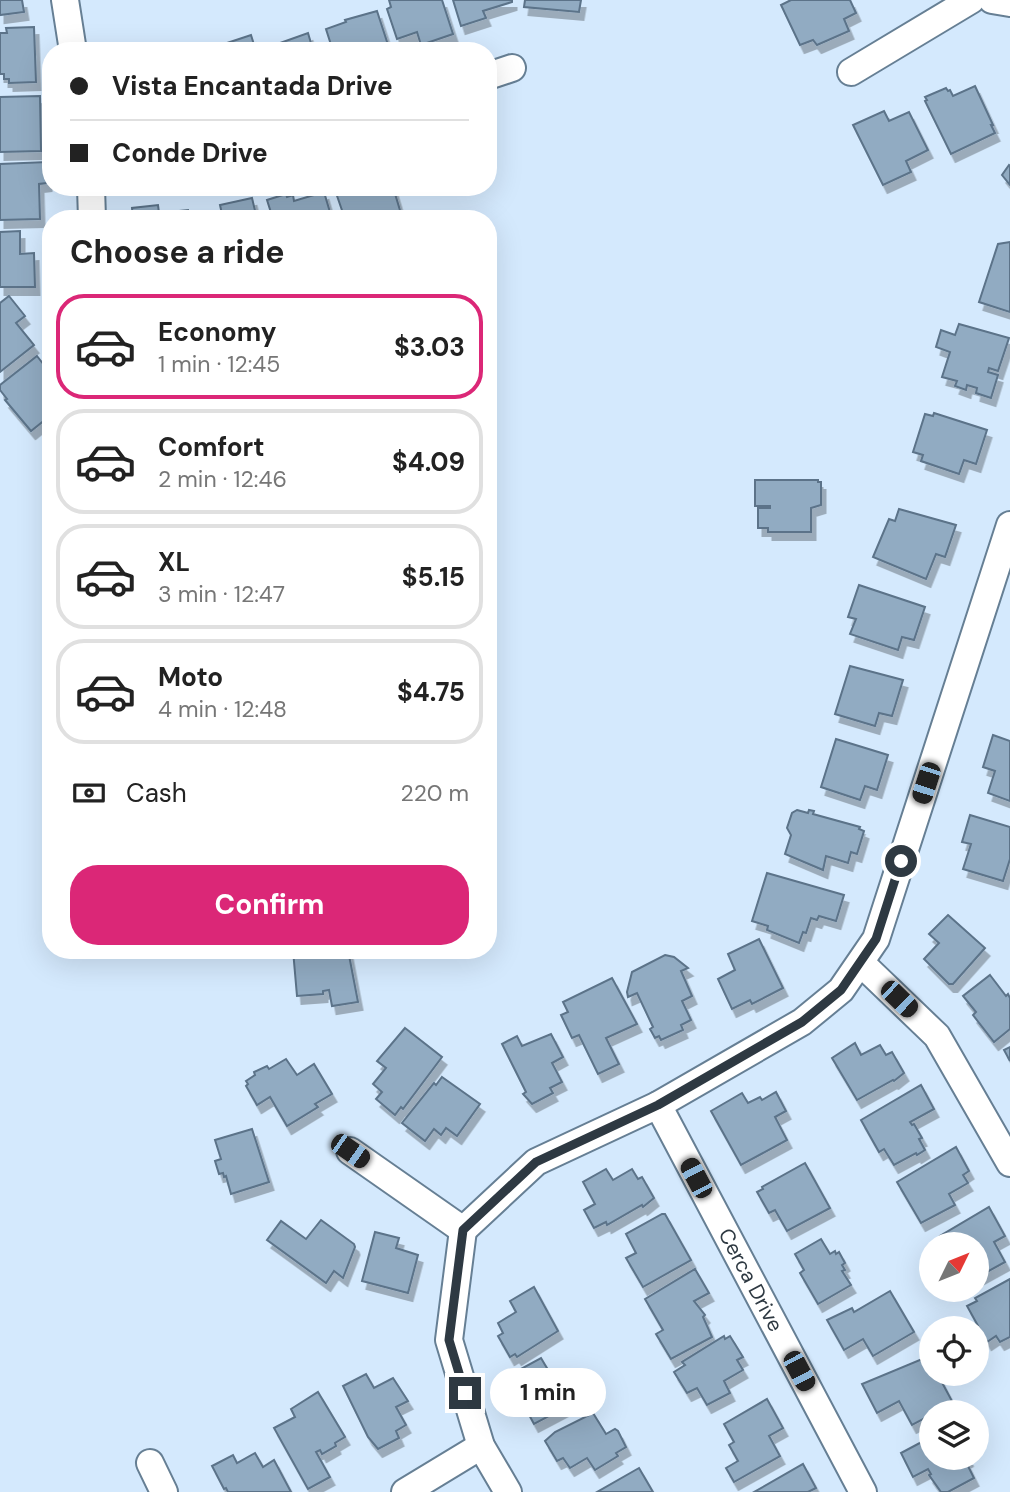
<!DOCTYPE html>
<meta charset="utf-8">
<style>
body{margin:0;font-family:"DM Sans",sans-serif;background:#f2f2f2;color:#222;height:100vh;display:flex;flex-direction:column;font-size:26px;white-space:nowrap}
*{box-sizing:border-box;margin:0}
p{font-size:23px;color:#767676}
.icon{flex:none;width:38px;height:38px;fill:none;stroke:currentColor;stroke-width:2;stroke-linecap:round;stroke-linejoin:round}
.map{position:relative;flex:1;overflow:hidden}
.side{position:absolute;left:42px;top:210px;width:455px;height:749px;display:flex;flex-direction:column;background:#fff;border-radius:28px;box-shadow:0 7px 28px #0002}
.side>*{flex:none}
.banner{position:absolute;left:42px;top:42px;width:455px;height:154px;border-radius:28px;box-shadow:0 7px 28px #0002;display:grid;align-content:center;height:154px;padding:0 28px;background:#fff}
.needle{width:46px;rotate:47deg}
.buttons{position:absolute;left:919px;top:1232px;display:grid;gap:14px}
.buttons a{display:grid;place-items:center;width:70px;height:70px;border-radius:50%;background:#fff;box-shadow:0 7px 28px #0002;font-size:35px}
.end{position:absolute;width:32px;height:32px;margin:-16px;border:9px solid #2e3942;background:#fff;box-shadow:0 0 0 4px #fff}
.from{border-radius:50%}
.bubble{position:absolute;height:49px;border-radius:24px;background:#fff;box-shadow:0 7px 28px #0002;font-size:23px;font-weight:700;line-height:49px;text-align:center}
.car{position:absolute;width:21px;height:42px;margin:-21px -10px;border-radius:9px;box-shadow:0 0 5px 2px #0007;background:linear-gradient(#222 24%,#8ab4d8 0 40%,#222 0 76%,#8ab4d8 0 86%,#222 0)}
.banner b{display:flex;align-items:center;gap:24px;height:66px;font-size:26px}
.banner b+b{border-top:2px solid #e0e0e0}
.banner i{width:18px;height:18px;background:#222}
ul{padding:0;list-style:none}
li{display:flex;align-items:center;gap:21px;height:105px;margin:0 14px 10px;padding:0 14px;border:4px solid #e0e0e0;border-radius:28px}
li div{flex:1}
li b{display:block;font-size:26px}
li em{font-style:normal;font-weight:700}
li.selected{border-color:#db2777}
li>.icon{width:63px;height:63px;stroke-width:1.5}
h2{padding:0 28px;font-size:32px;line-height:84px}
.pay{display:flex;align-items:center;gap:18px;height:77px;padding:0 28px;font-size:26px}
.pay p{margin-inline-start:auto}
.cta{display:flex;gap:14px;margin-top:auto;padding:14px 28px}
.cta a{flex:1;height:80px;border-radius:28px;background:#db2777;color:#fff;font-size:28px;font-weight:700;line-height:80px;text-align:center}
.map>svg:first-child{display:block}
</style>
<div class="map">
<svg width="1010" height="1492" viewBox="0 0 1010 1492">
<defs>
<filter id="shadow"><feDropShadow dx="4.5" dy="8" stdDeviation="0" flood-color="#0004"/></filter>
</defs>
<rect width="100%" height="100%" fill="#d4e9fd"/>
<g fill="#91abc2" stroke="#5b7389" stroke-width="2" filter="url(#shadow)">
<path d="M0 0H22L24 12 0 15Z"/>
<path d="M389 0H442L453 34 421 45 417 32 397 39 387 9 391 7Z"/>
<path d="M453 0H512V2L483 11 486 18 461 26Z"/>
<path d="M525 0H581L579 12 524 7Z"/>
<path d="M791 0H850L856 13 844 19 849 31 817 45 813 40 800 45 781 5Z"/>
<path d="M377 11 390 51H333L326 29 346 22 345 20Z"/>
<path d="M34 27 36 82 9 83V79H4V74H0V33H7L6 28Z"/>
<path d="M308 33 313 50 321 47 322 51H270L269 47Z"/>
<path d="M251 35 256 51H216L215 47Z"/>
<path d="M975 86 993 125H991L995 133 951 154 925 101 927 100 925 97 946 88 948 91 950 90 953 96Z"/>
<path d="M40 96 41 151 0 152V97Z"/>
<path d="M884 111 889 121 909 112 928 150 906 161 911 172 883 185 853 125Z"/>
<path d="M47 162V183L39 184 40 219 0 220V164Z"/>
<path d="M1009 165 1010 166V185L1002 175Z"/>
<path d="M344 187H393L402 217 345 219 335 190Z"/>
<path d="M324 192 332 219H273L267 200 286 194 287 197 293 195 294 201Z"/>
<path d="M252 198 257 219H223L220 205Z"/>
<path d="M158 205 159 213 188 210 189 219H133L132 208Z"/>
<path d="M20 231V254L34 253 35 287H0V232Z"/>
<path d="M1010 242V312L979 302 998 244Z"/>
<path d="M9 296 25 316 16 323 34 345 0 372V303Z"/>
<path d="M959 324 1009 338 998 371 989 368 988 372 998 375 991 398 976 393 977 388 967 385 966 390 955 386 957 381 942 377 950 352 936 347 941 330 955 335Z"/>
<path d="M37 356 51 374V415L31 431 5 400 7 399 0 390V385Z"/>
<path d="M934 413 987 430 976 464 964 460 959 474 921 461 923 455 913 452 925 414 933 416Z"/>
<path d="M755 480H818V482H821V505L811 508V532H768V528H758V508H770V506H755Z"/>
<path d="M899 509 956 525 945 557 936 554 926 579 873 557 889 519 895 521Z"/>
<path d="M859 585 925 607 914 640 902 637 898 650 850 634 856 619 848 617Z"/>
<path d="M850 666 903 680 892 716 879 713 875 726 835 714Z"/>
<path d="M993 735 1010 741V801L988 793 995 771 983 767Z"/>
<path d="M836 739 888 755 877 790 865 786 860 800 821 787Z"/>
<path d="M797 810 808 813 809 810 814 811 813 814 860 827 859 829 864 831 857 854 851 852 848 863 826 856 823 870 785 854 791 835 787 828 792 813Z"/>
<path d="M970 815 1010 827V859L1003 881 963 869 971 844 962 842Z"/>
<path d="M767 873 844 895 836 921 819 916 817 920 811 918 806 933 803 932 799 943 767 930 768 926 752 921Z"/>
<path d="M948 915 985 948 953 984H949L924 959 939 943 929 934Z"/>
<path d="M759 939 783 988 752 1004 750 1000 732 1009 718 979 735 970 728 954Z"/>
<path d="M293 950H348L358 1002 332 1006 329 990 323 991V994L297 996Z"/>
<path d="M665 955 674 957 688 968 681 971 692 996 682 1001 691 1020 681 1025 683 1030 661 1040 659 1036 655 1038 650 1029 653 1027 637 993 628 997 627 992 632 972Z"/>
<path d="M990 975 1006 996 1008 994 1010 998V1029L994 1042 973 1015 976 1012 963 996Z"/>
<path d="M612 978 637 1024 606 1038 619 1064 598 1074 579 1035 572 1038 561 1015 568 1012 563 1002Z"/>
<path d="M405 1028 442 1057 403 1109 401 1107 395 1115 376 1099 382 1092 373 1084 386 1068 377 1061Z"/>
<path d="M551 1034 563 1057 552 1063 562 1082 550 1088 553 1093 532 1104 523 1094 526 1092 502 1044 517 1036 522 1046Z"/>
<path d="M855 1043 861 1055 880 1045 886 1055 892 1052 904 1073 894 1081 893 1080 857 1100 832 1058Z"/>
<path d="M1010 1047V1061L1004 1050Z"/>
<path d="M286 1059 297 1075 314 1064 332 1094 315 1104 318 1107 287 1126 270 1097 257 1105 246 1086 248 1084 246 1081 255 1075 254 1072 267 1066 269 1069Z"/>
<path d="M442 1077 480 1104 457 1136 446 1128 441 1135 434 1129 425 1141 402 1123 434 1083 436 1085Z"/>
<path d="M921 1085 934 1109 910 1122 912 1125 914 1124 922 1138 919 1139 925 1150 917 1155 916 1153 894 1165 884 1149 879 1152 861 1120Z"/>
<path d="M776 1092 786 1111 775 1117 787 1140 741 1165 711 1111 742 1093 748 1103 760 1097 762 1100Z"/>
<path d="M252 1129 269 1182 231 1194 226 1176 224 1177 223 1173 219 1174 215 1161 221 1159 215 1140Z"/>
<path d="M956 1147 969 1171 963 1175 968 1183 949 1194 955 1205 921 1223 897 1182Z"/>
<path d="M805 1163 830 1208 787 1231 775 1210 769 1213 757 1192 763 1189 762 1187Z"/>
<path d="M606 1169 613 1180 632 1169 638 1179 642 1177 654 1198 643 1207 642 1205 607 1225 606 1222 594 1228 584 1210 595 1204 583 1182Z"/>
<path d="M989 1207 1005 1236 994 1242 1005 1262 976 1278V1244H944L940 1236Z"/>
<path d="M662 1214H665L691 1260 643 1287 626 1258 636 1253 626 1234Z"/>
<path d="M321 1220 354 1244 355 1247 343 1278 334 1271 326 1283 267 1240 281 1221 306 1239Z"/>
<path d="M375 1232 399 1238 396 1248 418 1255 408 1293 362 1281Z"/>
<path d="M821 1239 830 1254 835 1251 836 1254 839 1252 845 1263 842 1265 845 1270 842 1271 851 1285 818 1304 800 1273 804 1270 795 1254Z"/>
<path d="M695 1269 709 1293 694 1301 705 1315 703 1317 712 1337 671 1359 656 1334 663 1330 645 1299Z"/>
<path d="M1010 1279V1337L1000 1342 996 1336 987 1342 967 1306 977 1301 975 1298Z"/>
<path d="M534 1287 558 1331 517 1357 515 1354 510 1357 498 1336 503 1333 498 1323 516 1312 510 1301Z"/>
<path d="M890 1291 914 1332 873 1356 863 1339 844 1350 827 1320 852 1308 854 1312Z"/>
<path d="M724 1336 725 1339 730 1336 743 1357 737 1360 743 1370 724 1381 730 1393 707 1405 697 1388 687 1393 674 1372 685 1365 682 1362Z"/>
<path d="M927 1357 931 1364V1374L938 1375 953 1403 936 1412H931V1415L912 1425 899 1401 877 1413 862 1384Z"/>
<path d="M541 1358 551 1375 557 1372 563 1383 570 1379 581 1399 534 1424 508 1376Z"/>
<path d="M366 1374 374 1388 393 1378 408 1401 396 1407 406 1425 396 1431 399 1438 378 1449 368 1437 343 1386Z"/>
<path d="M318 1392 345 1437 335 1443 336 1446 322 1454 320 1450 316 1452 330 1477 308 1489 274 1428 295 1417 291 1409Z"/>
<path d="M767 1399 783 1428 769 1436 780 1456 734 1482 726 1468 738 1461 729 1445 734 1442 724 1424Z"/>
<path d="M593 1413 606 1434 615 1429 618 1431 626 1447 616 1453 618 1456 595 1470 587 1458 570 1468 563 1458 557 1461 545 1441 555 1432Z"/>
<path d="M931 1437V1458H969L965 1460 974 1478 948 1492H941L929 1475 931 1474 928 1469 913 1477 901 1453Z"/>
<path d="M255 1453 263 1467 274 1460 291 1492H228L226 1488 224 1489 212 1466 233 1455 237 1463Z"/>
<path d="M803 1464 816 1488 808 1492H754Z"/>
<path d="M639 1468 653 1492H597Z"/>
</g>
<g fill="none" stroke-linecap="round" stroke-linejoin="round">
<g stroke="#667f94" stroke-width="30">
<g id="minor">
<path d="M65 0 73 51"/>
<path d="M992 0 1010 3"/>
<path d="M851 72 971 0"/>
<path d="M488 76 512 68"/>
<path d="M91 187 92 219"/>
<path d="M861 963 937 1036 1010 1163"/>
<path id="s1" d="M658 1105 863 1492"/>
<path d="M350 1151 463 1230"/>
<path d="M463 1230 536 1162 658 1105 802 1022 841 990 876 939 1010 525"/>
<path d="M463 1230 449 1340 481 1446 508 1492"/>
<path d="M150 1463 164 1492"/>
<path d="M405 1492 481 1446"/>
</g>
</g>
<use href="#minor" stroke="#fff" stroke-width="26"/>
</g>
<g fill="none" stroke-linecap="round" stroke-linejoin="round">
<path stroke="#2e3942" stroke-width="9" d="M465 1393 449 1340 463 1230 536 1162 658 1105 802 1022 841 990 876 939 901 861"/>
</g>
<g text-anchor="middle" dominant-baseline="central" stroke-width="5" stroke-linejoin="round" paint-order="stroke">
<g font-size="21" fill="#2e3942" stroke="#d4e9fd">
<text stroke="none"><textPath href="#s1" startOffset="198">Cerca Drive</textPath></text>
</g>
</g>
</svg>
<div class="buttons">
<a><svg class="needle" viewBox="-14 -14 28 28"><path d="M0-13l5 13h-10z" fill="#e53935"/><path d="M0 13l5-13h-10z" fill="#767676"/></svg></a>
<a><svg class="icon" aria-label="locate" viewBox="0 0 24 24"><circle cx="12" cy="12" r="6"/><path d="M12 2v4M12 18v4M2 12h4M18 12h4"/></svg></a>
<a><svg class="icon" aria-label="layers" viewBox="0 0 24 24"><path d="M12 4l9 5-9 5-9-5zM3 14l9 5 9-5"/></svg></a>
</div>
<i class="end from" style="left:901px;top:861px"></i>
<i class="end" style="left:465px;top:1393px"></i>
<div class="bubble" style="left:490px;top:1368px;width:116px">1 min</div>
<i class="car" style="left:926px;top:783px;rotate:198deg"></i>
<i class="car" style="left:899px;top:999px;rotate:134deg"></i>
<i class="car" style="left:350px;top:1151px;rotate:125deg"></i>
<i class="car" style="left:696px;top:1178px;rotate:332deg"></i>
<i class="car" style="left:799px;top:1371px;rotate:152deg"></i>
<div class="banner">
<b><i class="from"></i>Vista Encantada Drive</b>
<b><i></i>Conde Drive</b>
</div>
<section class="side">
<h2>Choose a ride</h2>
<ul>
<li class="selected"><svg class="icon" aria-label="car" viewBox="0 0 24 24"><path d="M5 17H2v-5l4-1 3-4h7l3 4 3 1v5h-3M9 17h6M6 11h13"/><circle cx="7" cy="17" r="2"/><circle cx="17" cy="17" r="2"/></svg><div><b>Economy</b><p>1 min · 12:45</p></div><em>$3.03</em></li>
<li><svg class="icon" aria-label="car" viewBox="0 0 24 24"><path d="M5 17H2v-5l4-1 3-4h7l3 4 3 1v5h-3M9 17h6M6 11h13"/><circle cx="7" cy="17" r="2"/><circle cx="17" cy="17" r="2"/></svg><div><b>Comfort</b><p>2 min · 12:46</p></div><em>$4.09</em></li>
<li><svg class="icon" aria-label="car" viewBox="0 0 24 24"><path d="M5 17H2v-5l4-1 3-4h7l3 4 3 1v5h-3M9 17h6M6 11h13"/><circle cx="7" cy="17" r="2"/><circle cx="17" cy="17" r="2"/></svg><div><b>XL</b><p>3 min · 12:47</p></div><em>$5.15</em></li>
<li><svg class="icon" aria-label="car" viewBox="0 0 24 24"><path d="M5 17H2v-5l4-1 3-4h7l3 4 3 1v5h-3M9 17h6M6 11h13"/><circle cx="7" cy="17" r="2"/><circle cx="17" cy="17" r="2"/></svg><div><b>Moto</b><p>4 min · 12:48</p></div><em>$4.75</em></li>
</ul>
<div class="pay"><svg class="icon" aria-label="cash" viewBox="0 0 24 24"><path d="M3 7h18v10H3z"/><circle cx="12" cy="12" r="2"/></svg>Cash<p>220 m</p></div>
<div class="cta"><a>Confirm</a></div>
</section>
</div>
